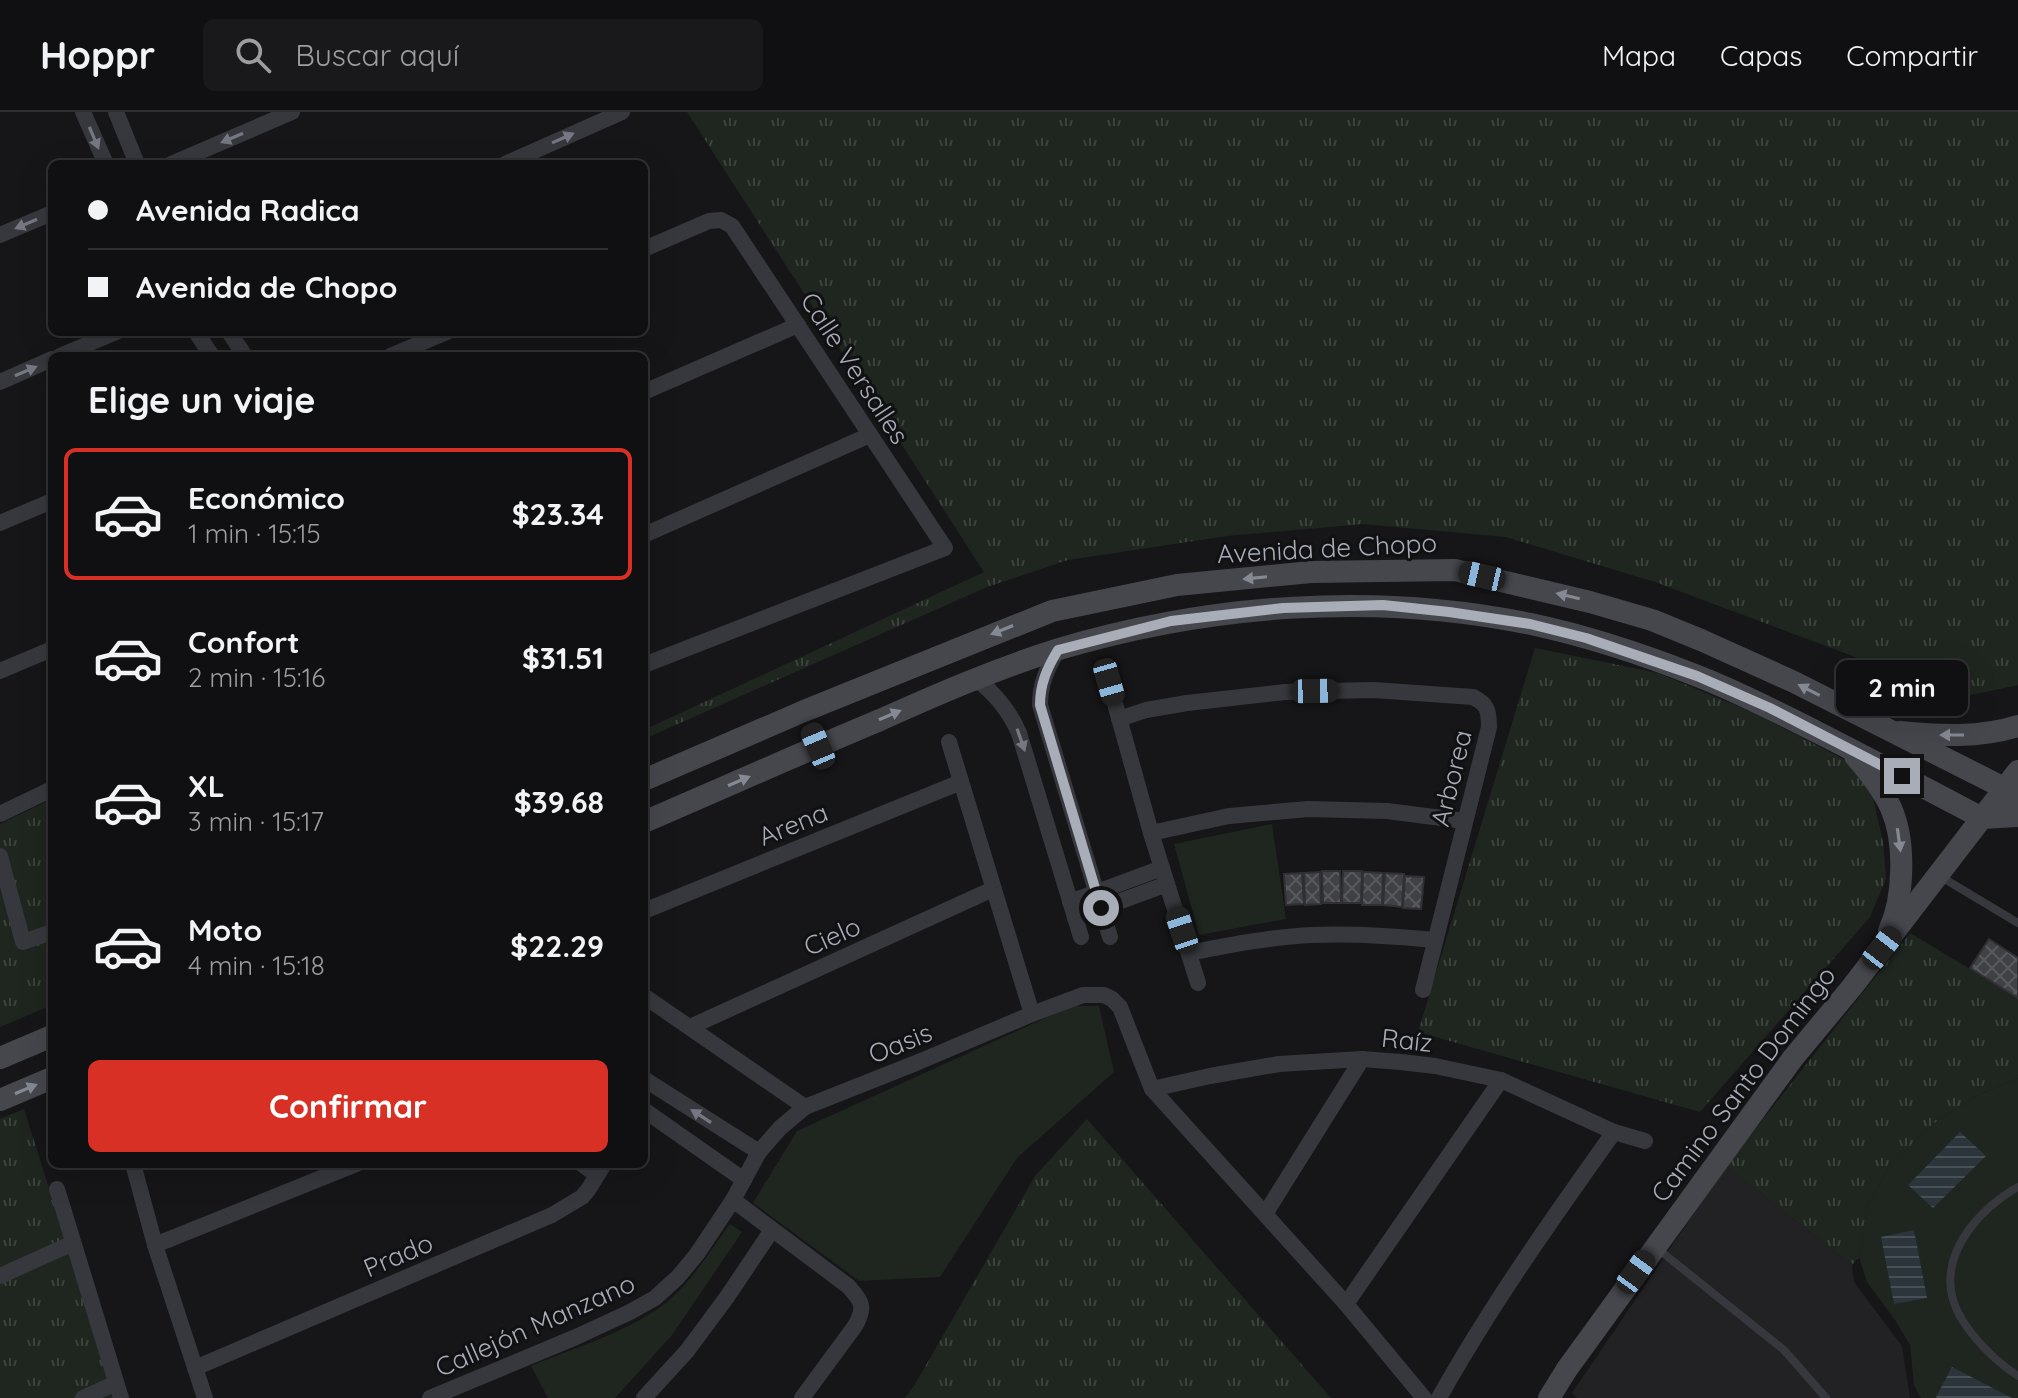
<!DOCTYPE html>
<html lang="es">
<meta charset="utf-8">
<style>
body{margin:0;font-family:Quicksand,sans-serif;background:#19191b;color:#f1f3f6;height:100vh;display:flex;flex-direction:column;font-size:30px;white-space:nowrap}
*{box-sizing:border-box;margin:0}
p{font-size:26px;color:#9c9d9f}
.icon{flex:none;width:44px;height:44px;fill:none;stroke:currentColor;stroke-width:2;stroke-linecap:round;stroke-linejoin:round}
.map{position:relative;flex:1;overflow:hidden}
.details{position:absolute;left:48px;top:240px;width:600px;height:816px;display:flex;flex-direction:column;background:#101012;border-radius:12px;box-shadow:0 8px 32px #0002,0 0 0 2px #303032}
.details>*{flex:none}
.top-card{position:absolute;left:48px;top:48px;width:600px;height:176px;border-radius:12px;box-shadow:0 8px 32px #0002,0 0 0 2px #303032;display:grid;align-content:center;height:176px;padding:0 40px;background:#101012}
.end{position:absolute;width:36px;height:36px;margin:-18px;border:10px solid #a8adb8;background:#111;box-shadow:0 0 0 4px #111}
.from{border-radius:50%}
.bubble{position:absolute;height:56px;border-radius:12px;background:#101012;box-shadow:0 8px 32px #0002,0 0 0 2px #303032;font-size:26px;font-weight:700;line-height:56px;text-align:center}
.car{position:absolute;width:24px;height:48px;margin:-24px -12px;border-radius:10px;box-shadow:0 0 6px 2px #0007;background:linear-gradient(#222 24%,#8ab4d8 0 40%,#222 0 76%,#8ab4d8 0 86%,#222 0)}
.top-card b{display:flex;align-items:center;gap:28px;height:76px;font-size:30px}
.top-card b+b{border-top:2px solid #303032}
.top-card i{width:20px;height:20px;background:#f1f3f6}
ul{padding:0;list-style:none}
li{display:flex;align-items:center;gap:24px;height:132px;margin:0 16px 12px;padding:0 24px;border:4px solid transparent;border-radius:12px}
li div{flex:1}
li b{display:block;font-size:30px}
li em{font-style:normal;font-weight:700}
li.active{border-color:#d93025}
li>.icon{width:72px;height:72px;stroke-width:1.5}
h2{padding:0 40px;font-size:36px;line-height:96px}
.primary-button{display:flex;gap:16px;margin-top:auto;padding:16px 40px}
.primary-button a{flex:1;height:92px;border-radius:12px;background:#d93025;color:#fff;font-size:32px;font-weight:700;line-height:92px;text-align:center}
header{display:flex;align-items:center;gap:48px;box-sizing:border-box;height:112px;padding:0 40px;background:#101012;border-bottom:2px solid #303032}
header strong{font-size:38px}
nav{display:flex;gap:44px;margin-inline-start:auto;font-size:28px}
.search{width:560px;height:72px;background:#19191b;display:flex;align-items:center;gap:20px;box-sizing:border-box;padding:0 28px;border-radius:12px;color:#9c9d9f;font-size:30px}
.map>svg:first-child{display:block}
</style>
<header>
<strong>Hoppr</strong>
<div class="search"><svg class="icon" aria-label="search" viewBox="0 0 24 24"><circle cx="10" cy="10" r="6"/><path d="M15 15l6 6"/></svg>Buscar aquí</div>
<nav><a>Mapa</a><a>Capas</a><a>Compartir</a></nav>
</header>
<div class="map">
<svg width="2018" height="1286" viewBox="0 0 2018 1286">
<defs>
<pattern id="grass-tufts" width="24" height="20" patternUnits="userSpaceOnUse" patternTransform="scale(2)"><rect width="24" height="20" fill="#1e261f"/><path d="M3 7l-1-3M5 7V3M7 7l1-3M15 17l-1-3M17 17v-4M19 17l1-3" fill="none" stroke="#3c433d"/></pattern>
<pattern id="water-rules" width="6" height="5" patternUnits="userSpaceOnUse" patternTransform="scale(2)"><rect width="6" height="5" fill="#2c353c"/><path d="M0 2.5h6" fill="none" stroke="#485056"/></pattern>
<pattern id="building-cross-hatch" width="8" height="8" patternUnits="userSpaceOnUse" patternTransform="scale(2)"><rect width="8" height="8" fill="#404145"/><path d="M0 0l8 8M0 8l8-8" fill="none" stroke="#595a5e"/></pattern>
</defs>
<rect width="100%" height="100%" fill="#161618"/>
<path fill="#222225" d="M1726 1054 1852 1153 1854 1170 1902 1234 1910 1286H1577L1572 1281Z"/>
<g fill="url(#grass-tufts)">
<path d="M687 0H2018V573L1962 585 1655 470 1506 425 1363 412 1227 424 1068 448 987 475 644 627V618L984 460Z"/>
<path d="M1535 536 1658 561 1752 600 1855 653 1871 677 1883 730 1886 767 1870 805 1700 1000 1418 920Z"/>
<path d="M52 687V893L0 915V712Z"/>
<path d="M1910 821 2018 886V966L1972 986 1936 1010 1891 1052 1867 1095 1859 1145 1852 1153 1726 1054Z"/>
<path d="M24 997 115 1286H0V1007Z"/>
<path d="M1087 1007 1331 1286H905L914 1274 1035 1064Z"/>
</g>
<g fill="#1e261f">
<path d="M1272 712 1286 807 1199 823 1174 732Z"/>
<path d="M1072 894H1099L1114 960 1017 1046 940 1165 859 1169 753 1091 797 1019Z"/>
<path d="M2018 966V1286H1921L1914 1273 1910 1233 1895 1208 1867 1170 1859 1145 1867 1095 1891 1052 1936 1010 1972 986Z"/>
<path d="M730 1112 742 1120 672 1223 615 1286H548L531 1254C572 1237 626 1220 662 1194 690 1173 709 1140 730 1112Z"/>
</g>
<g fill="url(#water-rules)">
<path d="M1960 1020 1986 1044 1933 1096 1908 1073Z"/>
<path d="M1914 1118 1927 1186 1894 1192 1881 1125Z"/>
<path d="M1952 1255 2012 1286H1937L1936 1285Z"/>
</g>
<g fill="url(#building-cross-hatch)" stroke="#303034" stroke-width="2">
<path d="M1322 759H1340L1341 791H1323Z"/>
<path d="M1343 759H1362L1361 791H1342Z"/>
<path d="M1320 760 1321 792 1305 793 1304 761Z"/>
<path d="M1363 760 1383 761 1382 793H1362Z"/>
<path d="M1302 761 1304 792 1286 793 1284 762Z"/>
<path d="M1385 761 1404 762 1402 795 1383 793Z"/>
<path d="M1405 764 1424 765 1421 797 1403 796Z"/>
<path d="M1989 827 2018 846V886L1970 856Z"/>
</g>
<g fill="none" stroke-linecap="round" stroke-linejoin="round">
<g stroke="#37383d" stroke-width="8">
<path d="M1938 763 2018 811"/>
<path d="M2018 1075C1983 1095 1945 1134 1951 1178 1955 1211 1992 1247 2018 1264"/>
<path d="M1658 1137 1784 1238 1826 1286"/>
</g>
<g stroke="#37383d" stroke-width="16">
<path d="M83 0 106 52"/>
<path d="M116 0 137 52"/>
<path d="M171 52 292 0"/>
<path d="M505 52 622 0"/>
<path d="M0 123 52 101"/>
<path d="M644 137 709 109 721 108 732 114 945 436 644 553"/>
<path d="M196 220 212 244"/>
<path d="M229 220 245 244"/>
<path d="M60 244 116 220"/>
<path d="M390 244 447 220"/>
<path d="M0 270 52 247"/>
<path d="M644 280 798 213"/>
<path d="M0 411 52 389"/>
<path d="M644 423 870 323"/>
<path d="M1058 538C1047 556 1040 572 1040 593L1110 825"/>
<path d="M0 559 52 537"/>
<path d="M976 567C996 582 1009 598 1019 621L1081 825"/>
<path d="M1109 570 1151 721 1198 871"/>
<path d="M1119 607 1146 598 1187 591 1285 580 1374 578 1473 585C1487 592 1489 598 1489 615L1423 878"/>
<path d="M949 630 1032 902"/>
<path d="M0 702 52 677"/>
<path d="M1151 721 1229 704 1308 697 1387 699 1465 709"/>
<path d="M0 744 23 830 52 820"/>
<path d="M1070 790 1162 756"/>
<path d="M644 799 961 670"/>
<path d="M1075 806 1167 772"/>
<path d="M1189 841C1230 833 1270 825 1312 823 1353 821 1394 824 1435 828"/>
<path d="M644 884 805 995"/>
<path d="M690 915 993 777"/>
<path d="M644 967 759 1040"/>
<path d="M1152 977 1210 964 1279 952 1362 947 1401 950 1435 954 1501 968 1614 1020 1645 1029"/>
<path d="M644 998 744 1068"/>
<path d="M133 1052 155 1133 205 1286"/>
<path d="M582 1052 597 1063"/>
<path d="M57 1077 121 1286"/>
<path d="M733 1088 848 1174C862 1189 866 1195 855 1214L802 1286"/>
<path d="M1265 1102 1362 947"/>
<path d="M155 1133 356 1052"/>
<path d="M0 1164 73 1131"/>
<path d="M1346 1192 1501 968"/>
<path d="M195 1256 552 1103 582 1085 588 1078 604 1052"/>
<path d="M83 1286 116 1271"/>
<path d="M430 1286 576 1225 630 1200 655 1186 678 1165 697 1142 733 1088 759 1040 780 1016 805 995 916 951 1032 902 1083 883H1104L1112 887 1120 895 1152 977 1346 1192 1424 1286"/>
<path d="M644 1286 687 1239 727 1185 772 1118"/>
<path d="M1439 1286C1491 1193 1552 1107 1614 1020"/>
</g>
<g stroke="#45474d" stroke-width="22">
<path d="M1900 620C1939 624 1980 626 2018 614"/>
<path d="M1855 644C1869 660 1882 676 1891 696 1906 730 1904 786 1889 819"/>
<path d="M644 668 804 599 1052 499 1177 473 1311 460 1455 458 1590 490 1652 508 1701 528 1794 570 2004 676 2018 697"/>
<path d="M644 710C723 676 801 641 880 608 938 582 998 556 1059 537 1211 492 1375 480 1531 512 1587 524 1642 542 1695 563 1737 579 1777 600 1817 620 1872 648 1927 677 1982 706L2018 704"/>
<path d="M0 946 52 924"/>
<path d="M0 988 52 966"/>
<path d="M1549 1286 1567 1257 1793 946 1852 875 2018 659"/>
</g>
</g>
<defs><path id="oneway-solid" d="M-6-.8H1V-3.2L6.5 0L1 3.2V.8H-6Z" transform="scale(2)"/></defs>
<g fill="#757881">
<use href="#oneway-solid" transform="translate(94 26) rotate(67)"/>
<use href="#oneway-solid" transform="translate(232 26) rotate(157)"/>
<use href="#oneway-solid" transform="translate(563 26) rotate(-24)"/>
<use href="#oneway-solid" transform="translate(26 112) rotate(157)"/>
<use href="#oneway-solid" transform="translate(26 259) rotate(-23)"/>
<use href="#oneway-solid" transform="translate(1021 628) rotate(71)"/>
<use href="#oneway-solid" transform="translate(701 1004) rotate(-147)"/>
</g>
<g fill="#858993">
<use href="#oneway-solid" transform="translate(1255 466) rotate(174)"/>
<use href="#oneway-solid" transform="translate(1568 484) rotate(-167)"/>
<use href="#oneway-solid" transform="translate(1002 518) rotate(158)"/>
<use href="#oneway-solid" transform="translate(1809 578) rotate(-153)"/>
<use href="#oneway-solid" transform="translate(890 603) rotate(-23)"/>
<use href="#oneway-solid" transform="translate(1952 623) rotate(-180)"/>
<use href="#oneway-solid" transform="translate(739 669) rotate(-23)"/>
<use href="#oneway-solid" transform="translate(1899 728) rotate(82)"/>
<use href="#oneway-solid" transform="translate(26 977) rotate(-23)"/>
</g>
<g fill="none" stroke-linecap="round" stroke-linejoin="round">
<path stroke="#a8adb8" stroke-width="10" d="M1101 796 1040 593C1040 572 1047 556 1058 538L1171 509 1283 496 1383 493 1449 500 1530 512 1586 526 1697 564 1770 596 1902 664"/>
</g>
<g text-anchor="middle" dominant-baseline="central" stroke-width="6" stroke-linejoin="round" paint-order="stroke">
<g font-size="26" fill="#a8adb8" stroke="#111113">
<text transform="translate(855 256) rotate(57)">Calle Versalles</text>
<text transform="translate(1327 436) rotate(-3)">Avenida de Chopo</text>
<text transform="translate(1451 666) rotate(-76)">Arborea</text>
<text transform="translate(793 712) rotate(-22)">Arena</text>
<text transform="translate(832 824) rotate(-24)">Cielo</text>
<text transform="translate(1407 928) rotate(6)">Raíz</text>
<text transform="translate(900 931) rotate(-22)">Oasis</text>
<text transform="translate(1743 972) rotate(-53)">Camino Santo Domingo</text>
<text transform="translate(398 1143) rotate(-23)">Prado</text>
<text transform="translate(535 1213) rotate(-24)">Callejón Manzano</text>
</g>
</g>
</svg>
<i class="end from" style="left:1101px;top:796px"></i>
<i class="end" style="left:1902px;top:664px"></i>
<div class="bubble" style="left:1836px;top:548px;width:132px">2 min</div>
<i class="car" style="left:1482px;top:464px;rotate:283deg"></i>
<i class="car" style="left:1109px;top:570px;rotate:164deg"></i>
<i class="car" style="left:1315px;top:579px;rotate:89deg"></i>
<i class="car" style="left:818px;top:634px;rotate:337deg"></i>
<i class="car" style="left:1182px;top:818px;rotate:342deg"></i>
<i class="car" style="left:1882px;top:836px;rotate:38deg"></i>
<i class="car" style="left:1636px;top:1160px;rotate:36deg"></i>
<div class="top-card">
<b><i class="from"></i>Avenida Radica</b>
<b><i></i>Avenida de Chopo</b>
</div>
<section class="details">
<h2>Elige un viaje</h2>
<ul>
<li class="active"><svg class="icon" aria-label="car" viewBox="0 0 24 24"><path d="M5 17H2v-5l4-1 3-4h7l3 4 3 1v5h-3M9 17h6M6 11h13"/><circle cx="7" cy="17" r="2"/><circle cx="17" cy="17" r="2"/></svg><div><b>Económico</b><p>1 min · 15:15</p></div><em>$23.34</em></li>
<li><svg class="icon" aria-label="car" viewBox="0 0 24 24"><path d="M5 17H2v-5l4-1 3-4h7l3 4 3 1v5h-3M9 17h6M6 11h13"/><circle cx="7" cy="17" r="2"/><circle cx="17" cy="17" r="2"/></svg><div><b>Confort</b><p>2 min · 15:16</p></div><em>$31.51</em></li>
<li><svg class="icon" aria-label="car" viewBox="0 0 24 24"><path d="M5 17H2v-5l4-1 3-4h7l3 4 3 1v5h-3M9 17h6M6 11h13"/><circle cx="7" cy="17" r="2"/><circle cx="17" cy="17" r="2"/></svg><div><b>XL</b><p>3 min · 15:17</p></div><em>$39.68</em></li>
<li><svg class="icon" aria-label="car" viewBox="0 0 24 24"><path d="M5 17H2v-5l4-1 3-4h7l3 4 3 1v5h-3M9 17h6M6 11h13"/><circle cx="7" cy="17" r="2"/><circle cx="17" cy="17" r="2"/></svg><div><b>Moto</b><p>4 min · 15:18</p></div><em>$22.29</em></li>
</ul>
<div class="primary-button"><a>Confirmar</a></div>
</section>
</div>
